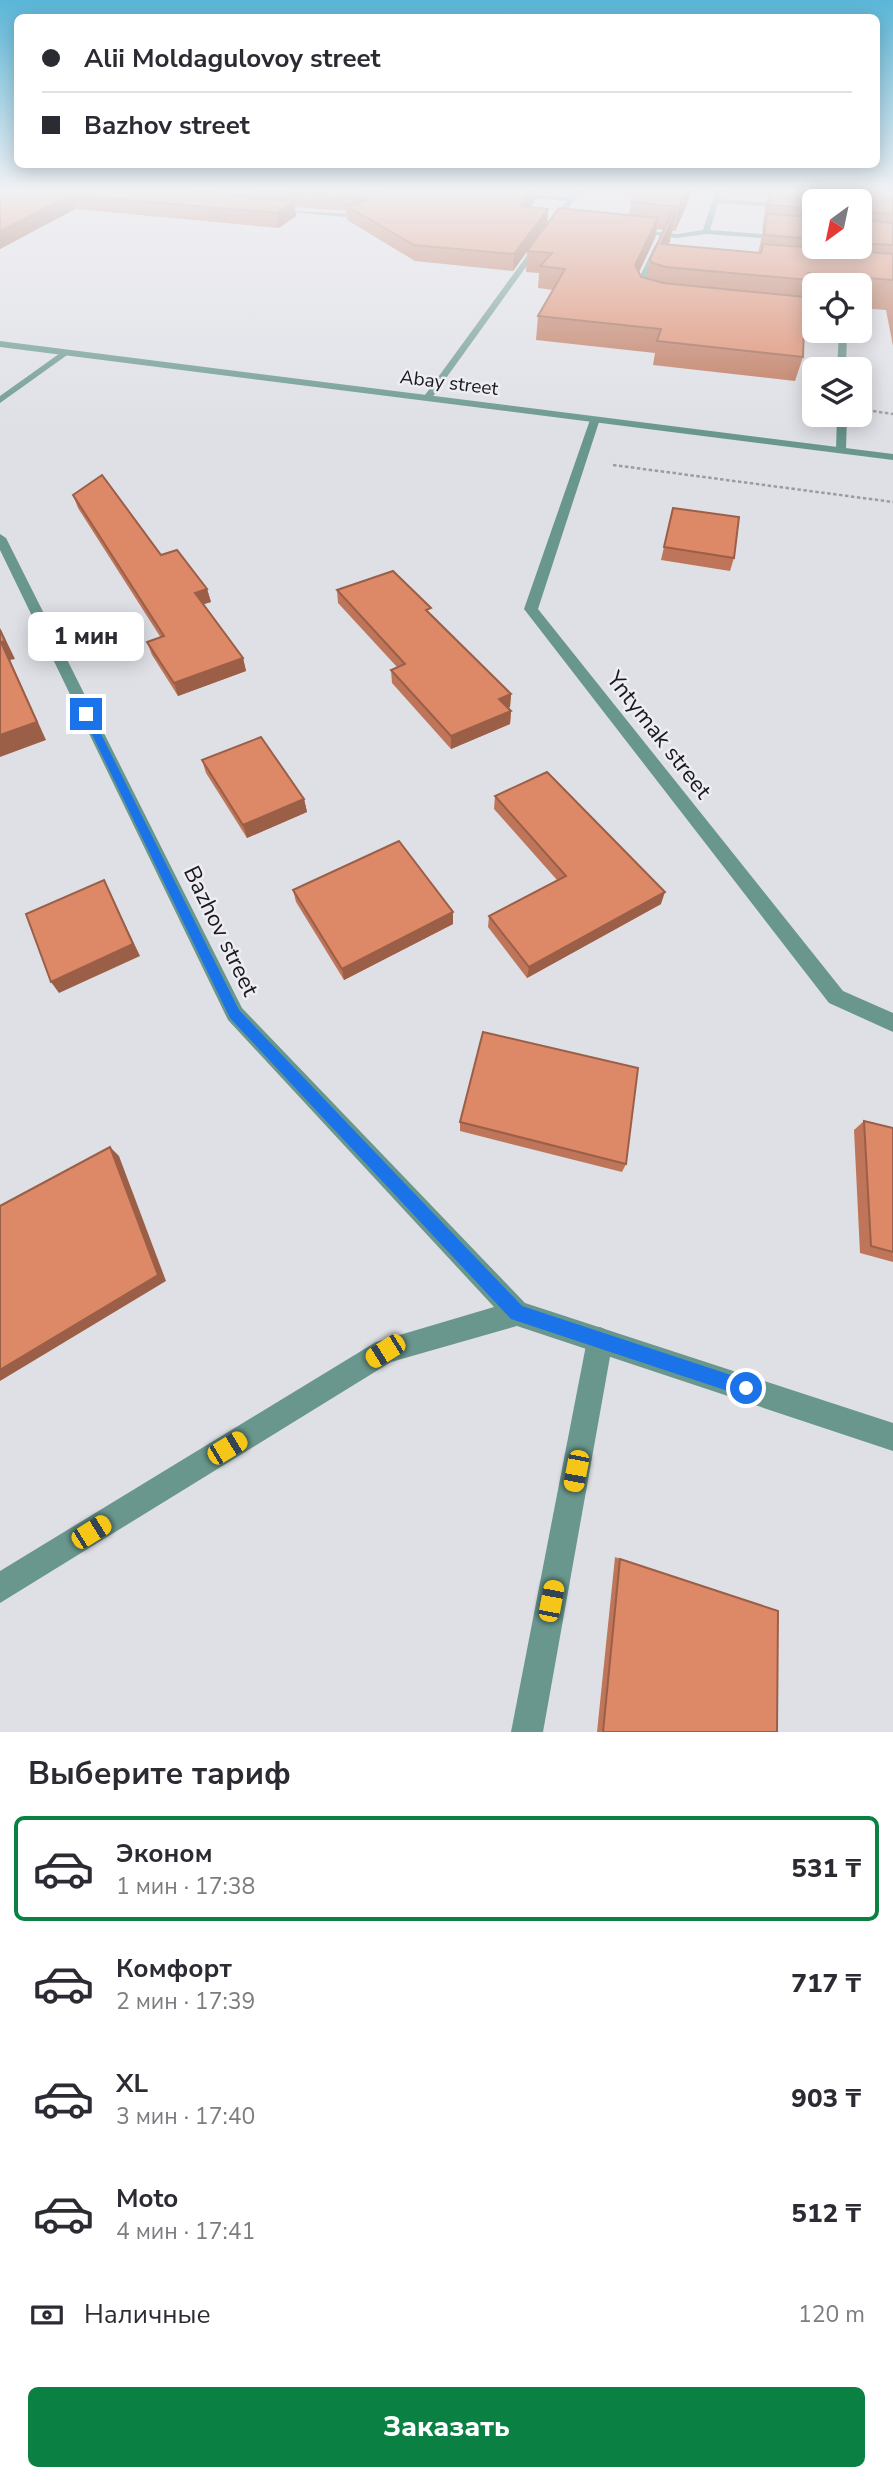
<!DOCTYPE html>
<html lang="ru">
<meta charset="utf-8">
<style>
body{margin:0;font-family:"Nunito Sans",sans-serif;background:#f2f2f3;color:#2b2b33;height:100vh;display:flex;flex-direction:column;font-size:26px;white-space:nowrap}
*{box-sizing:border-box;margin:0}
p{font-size:23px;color:#7c7c81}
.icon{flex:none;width:38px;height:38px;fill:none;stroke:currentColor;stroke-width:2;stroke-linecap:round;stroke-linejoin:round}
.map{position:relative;height:1732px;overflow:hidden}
.panel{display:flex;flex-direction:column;background:#fff;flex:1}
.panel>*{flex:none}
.hud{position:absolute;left:14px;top:14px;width:866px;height:154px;border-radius:10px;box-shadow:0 4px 18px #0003;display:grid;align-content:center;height:154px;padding:0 28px;background:#fff}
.needle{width:46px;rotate:213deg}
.buttons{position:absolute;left:802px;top:189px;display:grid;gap:14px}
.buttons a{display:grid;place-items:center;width:70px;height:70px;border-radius:10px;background:#fff;box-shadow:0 4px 18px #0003;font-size:35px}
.end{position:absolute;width:32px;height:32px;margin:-16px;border:9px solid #1a73e8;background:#fff;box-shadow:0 0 0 4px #fff}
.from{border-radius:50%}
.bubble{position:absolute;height:49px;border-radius:10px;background:#fff;box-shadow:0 4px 18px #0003;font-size:23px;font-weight:800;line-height:49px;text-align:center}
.car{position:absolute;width:21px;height:42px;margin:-21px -10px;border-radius:9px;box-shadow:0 0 5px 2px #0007;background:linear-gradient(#f5c518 24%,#345 0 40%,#f5c518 0 76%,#345 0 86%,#f5c518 0)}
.hud b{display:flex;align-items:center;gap:24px;height:66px;font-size:26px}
.hud b+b{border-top:2px solid #e1e1e2}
.hud i{width:18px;height:18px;background:#2b2b33}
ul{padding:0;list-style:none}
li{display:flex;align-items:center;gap:21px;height:105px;margin:0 14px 10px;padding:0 14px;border:4px solid transparent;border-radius:10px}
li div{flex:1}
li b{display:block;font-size:26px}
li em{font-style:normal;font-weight:800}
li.current{border-color:#0b8043}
li>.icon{width:63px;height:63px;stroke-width:1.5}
h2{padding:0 28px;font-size:32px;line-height:84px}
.pay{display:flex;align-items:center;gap:18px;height:77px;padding:0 28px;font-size:26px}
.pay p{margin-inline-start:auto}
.primary-button{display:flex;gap:14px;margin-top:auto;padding:14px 28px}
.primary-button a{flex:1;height:80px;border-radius:10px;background:#0b8043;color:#fff;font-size:28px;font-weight:800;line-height:80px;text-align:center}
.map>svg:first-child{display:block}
</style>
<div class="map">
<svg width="893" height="1732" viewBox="0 0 893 1732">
<rect width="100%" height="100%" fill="#dfe0e6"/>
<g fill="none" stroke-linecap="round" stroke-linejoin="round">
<g stroke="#9b9ca1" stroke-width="2.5" stroke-dasharray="3.5 2.5" stroke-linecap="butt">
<path d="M873 411 893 414"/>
<path d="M613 465 893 502"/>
</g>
<path fill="#69978d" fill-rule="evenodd" d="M600 1327 609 1331 613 1340 543 1732H511L587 1340 591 1331Z"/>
<g fill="#69978d" fill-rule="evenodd">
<path d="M391 189H398L357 218 269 210 356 214Z"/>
<path d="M576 189H582L431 399H425V395L567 201 511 196 509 193 570 197Z"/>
<path d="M716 189H722L719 199 814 206V210L718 203 710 230 814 238V242L706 234 677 238 629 231 632 229 677 234 703 230Z"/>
<path d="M655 245 662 247 642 288 648 296 644 298 634 288Z"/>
<path d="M783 310 814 313V318L780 314Z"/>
<path d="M839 331H847L846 369H837Z"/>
<path d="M63 351 70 353 0 403V396Z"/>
<path d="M837 415H847L846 450 841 453 836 450Z"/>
<path d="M591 417 600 419 538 609 843 991 893 1013V1032L829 1003 524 609Z"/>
<path d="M0 534 6 538 242 1008 525 1303 893 1423V1451L517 1326 391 1362 0 1603V1571L376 1342 494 1307 228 1020 0 550Z"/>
</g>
<path fill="#69978d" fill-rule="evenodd" d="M0 341 893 454V460L0 347Z"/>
</g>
<g fill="#be7559" fill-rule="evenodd">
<path d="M0 189H545L542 193 536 192 535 201 530 207 548 209 547 224 629 215 631 202 694 189 675 231H672L668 245 758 253 763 231H762L767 196 723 193 722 189H893V346L886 310 859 308V285H814V303L805 302 803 357 795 381 653 365 655 353 536 340 538 316 553 290 538 288 539 273 526 272 527 251 513 271 415 261 347 220 346 211 294 207 296 216 279 228 75 209 0 249ZM814 201H859V247H814ZM657 229 664 230 650 259 646 279 641 277 639 272 655 238Z"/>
<path d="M696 189H714L712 193 696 192Z"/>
<path d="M73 495 207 589 211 602 203 604 243 658 246 671 178 696 152 655 147 642 161 638 78 508Z"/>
<path d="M673 508 734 558 730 571 661 560Z"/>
<path d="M337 590 431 614 511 694 510 707 508 708 511 711 510 724 451 749 392 683 391 670 397 667 338 603Z"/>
<path d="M202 760 304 799 307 812 247 838 206 773Z"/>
<path d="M495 796 661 904 527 978 488 927 489 916 557 880 494 809Z"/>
<path d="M293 890 453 912V924L344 980 296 902Z"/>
<path d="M864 1121 893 1128V1262L860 1253 854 1130Z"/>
<path d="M460 1122 626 1164 622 1172 460 1131Z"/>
<path d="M615 1557 778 1611 777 1732H597Z"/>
</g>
<g fill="#9b5f48">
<path d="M192 189H211L212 191 194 203Z"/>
<path d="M366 189H387L355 211 354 197Z"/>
<path d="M534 189H536L535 201 519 221 520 206Z"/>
<path d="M688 189H694L675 231 679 207Z"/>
<path d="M71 195 75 209 0 249V231Z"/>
<path d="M294 201 296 216 279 228 277 213Z"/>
<path d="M548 209 547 224 513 271 514 254Z"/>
<path d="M675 214 670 241 659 265 661 244Z"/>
<path d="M658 218 655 238 632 287 635 265Z"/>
<path d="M207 589 211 602 198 606 195 593Z"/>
<path d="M0 628 15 659 10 660 46 740 0 757Z"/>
<path d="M243 658 246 671 178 696 174 683Z"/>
<path d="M511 694 510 707 498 712 499 699Z"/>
<path d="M511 711 510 724 451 749V736Z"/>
<path d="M304 799 307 812 247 838 243 825Z"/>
<path d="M104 880 140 956 59 993 51 982Z"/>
<path d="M665 892 661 904 527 978 529 967Z"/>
<path d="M453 912V924L344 980 342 969Z"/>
<path d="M110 1147 119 1156 166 1281 0 1381V1370Z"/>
</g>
<g fill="#dd8867" stroke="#9b5f48" stroke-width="2">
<path d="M0 189H192L194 193 294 201 277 213 71 195 0 231Z"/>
<path d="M244 189H366L354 197Z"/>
<path d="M382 189H534L520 206 548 209 514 254 414 245 345 205H357Z"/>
<path d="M639 189H688L679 207 631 202Z"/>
<path d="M770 189H865L893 191V214L868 212 865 214 866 220 893 223V245L859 243V201H814V208L768 205Z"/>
<path d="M559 208 658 218 635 265 641 277 663 283 805 297 803 357 657 341 661 329 538 316 565 269 540 266 552 253 527 251Z"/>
<path d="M672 213 675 214 661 244 761 253 763 244 893 254V280L808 273V280L666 267 652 263 650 259Z"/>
<path d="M767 214 814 217V239L764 235Z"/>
<path d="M102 475 161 555 177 550 207 589 195 593 243 658 174 683 147 642 164 636 73 495Z"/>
<path d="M673 508 739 517 734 558 664 547Z"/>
<path d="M393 571 431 608 426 610 511 694 499 699 511 711 451 736 391 670 405 664 337 590Z"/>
<path d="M0 630 5 641 1 642 37 722 0 735Z"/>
<path d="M261 737 304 799 243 825 202 760Z"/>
<path d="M547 772 665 892 529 967 489 916 566 876 495 796Z"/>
<path d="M399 841 453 912 342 969 293 890Z"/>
<path d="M104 880 133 944 51 982 26 914Z"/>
<path d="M483 1032 638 1068 626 1164 460 1122Z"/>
<path d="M864 1121 893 1128V1252L871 1246Z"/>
<path d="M110 1147 158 1275 0 1370V1206Z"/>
<path d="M620 1559 778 1611 777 1732H603Z"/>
</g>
<linearGradient id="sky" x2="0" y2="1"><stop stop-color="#5ab6d8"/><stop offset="0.44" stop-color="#f1f1f4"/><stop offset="1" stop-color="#f1f1f4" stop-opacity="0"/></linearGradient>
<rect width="893" height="431" fill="url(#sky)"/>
<path fill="#1a73e8" d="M86 710 91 714 239 1010 522 1306 746 1380 752 1382 755 1388 752 1394 746 1397 511 1319 230 1018 82 714Z"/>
<g text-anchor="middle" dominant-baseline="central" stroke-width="5" stroke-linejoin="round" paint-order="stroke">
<g font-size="19" fill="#18191a" stroke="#ededf3">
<text transform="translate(449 383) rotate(7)">Abay street</text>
</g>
<g font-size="23" fill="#18191a" stroke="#ededf3">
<text transform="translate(659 735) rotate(52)">Yntymak street</text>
<text transform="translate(221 931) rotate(64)">Bazhov street</text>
</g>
</g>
</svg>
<div class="buttons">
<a><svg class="needle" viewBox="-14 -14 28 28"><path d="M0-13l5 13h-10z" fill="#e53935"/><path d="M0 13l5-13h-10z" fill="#7c7c81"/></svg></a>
<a><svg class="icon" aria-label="locate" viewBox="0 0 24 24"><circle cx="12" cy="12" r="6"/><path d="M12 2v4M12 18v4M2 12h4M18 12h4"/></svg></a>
<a><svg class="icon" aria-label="layers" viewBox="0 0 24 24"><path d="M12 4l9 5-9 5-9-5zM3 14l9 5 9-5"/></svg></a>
</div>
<i class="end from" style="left:746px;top:1388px"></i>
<i class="end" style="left:86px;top:714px"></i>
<div class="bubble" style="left:28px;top:612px;width:116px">1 мин</div>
<i class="car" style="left:385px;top:1351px;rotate:238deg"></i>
<i class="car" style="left:227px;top:1448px;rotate:59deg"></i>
<i class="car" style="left:576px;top:1471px;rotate:191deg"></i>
<i class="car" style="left:91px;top:1532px;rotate:58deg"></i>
<i class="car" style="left:551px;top:1601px;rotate:11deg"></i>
<div class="hud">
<b><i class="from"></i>Alii Moldagulovoy street</b>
<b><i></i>Bazhov street</b>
</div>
</div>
<section class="panel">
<h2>Выберите тариф</h2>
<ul>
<li class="current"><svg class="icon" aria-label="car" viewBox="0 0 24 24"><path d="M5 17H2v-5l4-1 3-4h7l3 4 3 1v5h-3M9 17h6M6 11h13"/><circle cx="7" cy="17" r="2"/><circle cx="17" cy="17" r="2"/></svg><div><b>Эконом</b><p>1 мин · 17:38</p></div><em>531 ₸</em></li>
<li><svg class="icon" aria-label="car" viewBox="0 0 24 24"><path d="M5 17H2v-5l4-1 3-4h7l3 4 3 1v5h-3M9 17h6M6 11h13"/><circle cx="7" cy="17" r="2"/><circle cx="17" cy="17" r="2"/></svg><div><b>Комфорт</b><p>2 мин · 17:39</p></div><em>717 ₸</em></li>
<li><svg class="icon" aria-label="car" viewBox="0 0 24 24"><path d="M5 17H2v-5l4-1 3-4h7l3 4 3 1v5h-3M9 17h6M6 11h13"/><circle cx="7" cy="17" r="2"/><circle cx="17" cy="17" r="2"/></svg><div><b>XL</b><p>3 мин · 17:40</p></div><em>903 ₸</em></li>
<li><svg class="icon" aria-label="car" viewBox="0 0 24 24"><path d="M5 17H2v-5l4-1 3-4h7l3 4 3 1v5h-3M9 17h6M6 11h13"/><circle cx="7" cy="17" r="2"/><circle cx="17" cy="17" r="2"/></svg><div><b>Moto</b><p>4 мин · 17:41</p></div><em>512 ₸</em></li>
</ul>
<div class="pay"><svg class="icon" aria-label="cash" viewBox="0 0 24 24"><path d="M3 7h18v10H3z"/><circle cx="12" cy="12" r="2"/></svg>Наличные<p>120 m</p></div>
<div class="primary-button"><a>Заказать</a></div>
</section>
